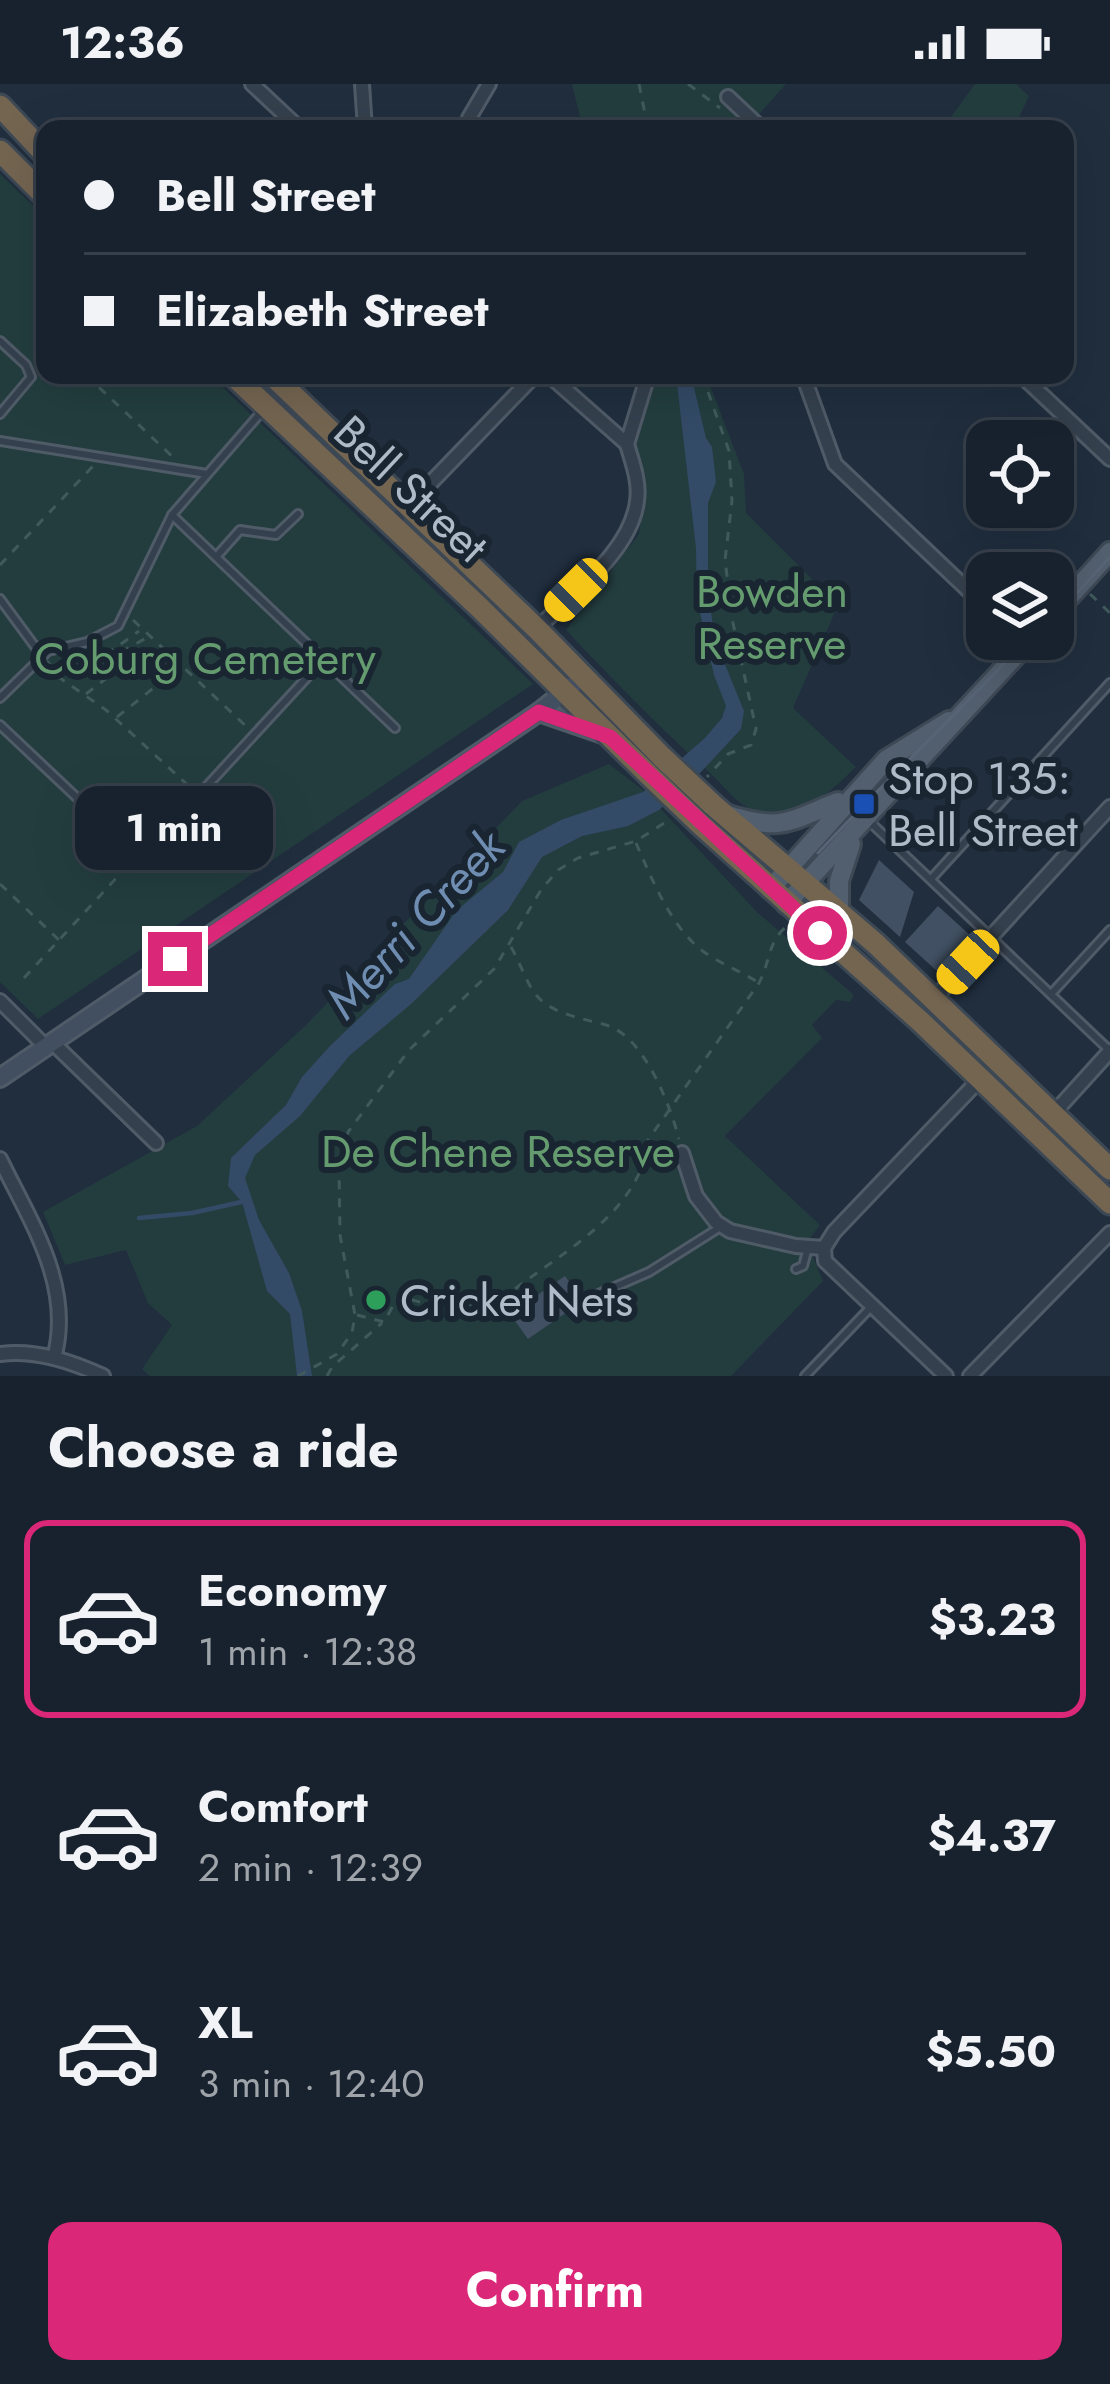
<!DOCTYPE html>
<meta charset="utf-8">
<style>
body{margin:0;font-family:Jost,sans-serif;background:#212a36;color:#f1f3f6;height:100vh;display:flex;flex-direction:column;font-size:45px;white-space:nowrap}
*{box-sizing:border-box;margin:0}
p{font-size:39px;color:#9fa4aa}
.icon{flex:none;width:66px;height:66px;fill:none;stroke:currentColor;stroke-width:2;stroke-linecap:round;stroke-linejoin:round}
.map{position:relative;height:1292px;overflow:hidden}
.details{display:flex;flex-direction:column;background:#18222e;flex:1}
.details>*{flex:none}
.banner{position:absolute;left:36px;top:36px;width:1038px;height:264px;border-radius:24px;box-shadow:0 12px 48px #0002,0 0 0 3px #363f4a;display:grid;align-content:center;height:264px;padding:0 48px;background:#18222e}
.fabs{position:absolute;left:966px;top:336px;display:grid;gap:24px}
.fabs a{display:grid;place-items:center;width:108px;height:108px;border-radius:24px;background:#18222e;box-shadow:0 12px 48px #0002,0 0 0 3px #363f4a;font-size:60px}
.end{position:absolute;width:54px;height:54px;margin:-27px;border:15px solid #db2777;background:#fff;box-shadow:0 0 0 6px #fff}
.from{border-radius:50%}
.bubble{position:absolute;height:84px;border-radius:24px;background:#18222e;box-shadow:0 12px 48px #0002,0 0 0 3px #363f4a;font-size:39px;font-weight:700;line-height:84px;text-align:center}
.car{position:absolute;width:36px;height:72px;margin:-36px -18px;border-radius:15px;box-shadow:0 0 9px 3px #0007;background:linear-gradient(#f5c518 24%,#345 0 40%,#f5c518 0 76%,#345 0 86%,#f5c518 0)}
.banner b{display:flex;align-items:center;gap:42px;height:114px;font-size:45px}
.banner b+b{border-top:3px solid #363f4a}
.banner i{width:30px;height:30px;background:#f1f3f6}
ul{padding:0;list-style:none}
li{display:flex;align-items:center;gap:36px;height:198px;margin:0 24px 18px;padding:0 24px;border:6px solid transparent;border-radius:24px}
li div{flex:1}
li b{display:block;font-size:45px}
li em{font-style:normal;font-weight:700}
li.selected{border-color:#db2777}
li>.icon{width:108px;height:108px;stroke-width:1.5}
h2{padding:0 48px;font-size:54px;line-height:144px}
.primary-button{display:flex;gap:24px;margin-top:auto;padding:24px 48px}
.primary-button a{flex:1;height:138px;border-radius:24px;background:#db2777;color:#fff;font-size:48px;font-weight:700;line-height:138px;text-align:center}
.status{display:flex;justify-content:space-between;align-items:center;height:84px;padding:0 60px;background:#18222e;direction:ltr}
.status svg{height:33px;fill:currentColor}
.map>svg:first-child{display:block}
</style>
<div class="status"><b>12:36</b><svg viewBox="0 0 49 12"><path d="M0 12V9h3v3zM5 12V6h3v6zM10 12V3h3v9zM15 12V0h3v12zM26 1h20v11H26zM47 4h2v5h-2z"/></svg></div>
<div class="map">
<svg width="1110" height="1292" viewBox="0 0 1110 1292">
<rect width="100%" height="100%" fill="#202e3e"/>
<g fill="#233d3f">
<path d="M572 0H786L746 45H583Z"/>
<path d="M975 0H1016L1029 12 1016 40 1019 45H942Z"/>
<path d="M0 90 45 133V291H210L533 600 38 935 0 898Z"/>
<path d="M654 291H706L744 390 746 429 838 521 793 624 856 683C830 708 793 745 752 726 737 720 722 700 710 689 659 643 613 596 566 546L639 450 646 393 633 363Z"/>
<path d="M609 680 643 706 757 828 854 911 850 918 836 916 812 941 822 954 725 1052 820 1141 807 1158 823 1197 731 1292H150L142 1285 172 1241 148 1219 126 1166 65 1181 43 1128 197 1042 306 941 522 717Z"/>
</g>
<path fill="#334b67" d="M676 291H691L706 354 712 363 716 398 708 419V507L715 556 744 627 741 645 701 688 659 726 628 742 582 752 542 773 508 826 411 920 349 972 300 1032 255 1071 245 1094 259 1136 289 1189 302 1227 312 1292H297L290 1230 267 1207 242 1118 228 1102 231 1074 286 1021 302 993 330 962 395 900 409 895 456 827 503 788 519 758 561 736 643 708 705 654 722 634 726 622 714 591 697 515 696 464Z"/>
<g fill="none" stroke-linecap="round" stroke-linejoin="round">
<path stroke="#334b67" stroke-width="4.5" d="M139 1134 192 1129 246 1117"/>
</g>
<g fill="#415062">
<path d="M879 776 914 808 900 853 859 816Z"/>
<path d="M938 822 972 853 939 889 905 858Z"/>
<path d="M565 1192 583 1217 528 1255 510 1230Z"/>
</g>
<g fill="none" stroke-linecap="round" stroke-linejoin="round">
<g stroke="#505b68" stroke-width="12">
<g id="lane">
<path d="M0 257 26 281 31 293 0 330"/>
<path d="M0 357 207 390"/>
<path d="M172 431 395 644"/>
<path d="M216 473 240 446 276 451 298 430"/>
<path d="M0 515 42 572"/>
<path d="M0 614 48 567 87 558 118 542 172 431 264 325"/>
<path d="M0 641 129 763 147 767 324 575"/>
<path d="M870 738 1108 965"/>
<path d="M931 795 1110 599"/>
<path d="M1051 910 1110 846"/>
<path d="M796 1185 803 1182 808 1164"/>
<path d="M594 1212 649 1188 722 1142"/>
<path d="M805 1292 870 1224"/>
</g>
</g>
<g stroke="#505b68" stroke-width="18">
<g id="street">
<path d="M252 0 300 45"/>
<path d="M362 0 365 45"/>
<path d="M728 13 762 45"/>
<path d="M467 45 469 34 489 0"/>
<path d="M549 291 627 360"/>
<path d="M803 291 835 380 987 524"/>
<path d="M1021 291 1110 375"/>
<path d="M627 360 645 301V291"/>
<path d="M391 440 533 293 544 291"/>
<path d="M537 545C571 510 631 468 637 417 640 397 632 378 627 360"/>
<path d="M933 916 1110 723"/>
<path d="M0 917 46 963"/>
<path d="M52 958 156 1059"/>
<path d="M1053 1030 1110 967"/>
<path d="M682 1069 696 1112 716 1138 730 1147 796 1162 824 1164"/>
<path d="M0 1075C30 1137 74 1202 54 1274"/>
<path d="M0 1270C35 1265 71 1277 103 1292"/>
<path d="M946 1292 825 1177 824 1164 834 1148 981 994"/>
<path d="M970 1292 1110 1149"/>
</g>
</g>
<g stroke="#505b68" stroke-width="22">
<g id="secondary">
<path d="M539 628 606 651"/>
<path d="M0 994 539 628 583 593"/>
</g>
</g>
<g stroke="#3e4956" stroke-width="24">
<g id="primary">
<path d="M1053 531 1110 468"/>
<path d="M728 731C783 748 789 737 838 718"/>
<path d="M770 805 886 676 949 637"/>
<path d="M786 820 1031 555"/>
<path d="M839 827V797L851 760"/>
</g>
</g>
<g stroke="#3d4855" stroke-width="27">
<g id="highway">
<path d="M0 22 45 70"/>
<path d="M0 67 45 112"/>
<path d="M233 291 480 524 649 691"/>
<path d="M272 291 537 545 663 674"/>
<path d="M713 721 875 859 1110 1085"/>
<path d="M700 740 921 938 1110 1119"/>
</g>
</g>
<g stroke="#405a5c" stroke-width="3" stroke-dasharray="9 9" stroke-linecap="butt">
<path d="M639 0 648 45"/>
<path d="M688 0 720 24"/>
<path d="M86 291 176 376"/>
<path d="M702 291 729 367 732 417 725 476 733 539 756 645 751 661 728 670 707 693"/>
<path d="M0 481 93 382"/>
<path d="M1090 510 1110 529"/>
<path d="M133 536 248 644"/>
<path d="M47 577 60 594 106 626 192 705"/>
<path d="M89 577 114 565 139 547"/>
<path d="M105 577 150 552"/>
<path d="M86 610 121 583"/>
<path d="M117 633 180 583"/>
<path d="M636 759C652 795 671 844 704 868 720 879 739 887 756 897"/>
<path d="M0 800 59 856"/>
<path d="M511 863C520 878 526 899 537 912 552 930 585 935 606 941 644 952 670 1021 679 1055"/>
<path d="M24 894 133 776"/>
<path d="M357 1231 384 1238 399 1211C436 1227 470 1223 507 1211 559 1170 641 1129 648 1056L759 899C770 879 768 857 786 843"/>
<path d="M298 1292 337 1270 352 1249 355 1231 340 1151 339 1083 348 1048 409 966 494 885 541 806 558 786 578 774 636 757 669 736"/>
<path d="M327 1292 332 1283 382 1239"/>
</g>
<use href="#lane" stroke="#35404e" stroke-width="6"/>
<use href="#street" stroke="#35404e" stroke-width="12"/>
<use href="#secondary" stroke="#424f61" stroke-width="16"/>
<use href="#primary" stroke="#525f6e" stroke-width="18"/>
<use href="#highway" stroke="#746551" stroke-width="21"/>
<g stroke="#566475" stroke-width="3">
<path d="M1053 535 1110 473"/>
<path d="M818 769C886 696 959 629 1027 555"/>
</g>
<g stroke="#3d4855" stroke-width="27" stroke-linecap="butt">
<g id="highway-bridge">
<path d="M663 674 713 721"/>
<path d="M649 691 700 740"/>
</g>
</g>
<use href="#highway-bridge" stroke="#746551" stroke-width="21"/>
</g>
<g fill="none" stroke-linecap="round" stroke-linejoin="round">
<path stroke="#db2777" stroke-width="15" d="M175 875 539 628 610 653 820 849"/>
</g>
<rect fill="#1a4fb4" stroke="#1a2532" stroke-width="4.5" x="852" y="708" width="24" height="24" rx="6"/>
<circle fill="#2e9e5b" stroke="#1a2532" stroke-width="4.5" cx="376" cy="1216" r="12"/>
<g text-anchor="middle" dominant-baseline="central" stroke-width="12" stroke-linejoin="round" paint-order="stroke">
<g font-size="45" fill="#b0bbc9" stroke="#1a2532">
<text transform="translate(411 405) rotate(43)">Bell Street</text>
</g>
<g font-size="45" fill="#659c6f" stroke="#1a2532">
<text x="772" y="507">Bowden<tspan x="772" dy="52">Reserve</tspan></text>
<text x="205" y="574">Coburg Cemetery</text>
<text x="498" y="1067">De Chene Reserve</text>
</g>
<g font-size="45" fill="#b0bbc9" stroke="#1a2532" text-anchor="start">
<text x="888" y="694">Stop 135:<tspan x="888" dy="52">Bell Street</tspan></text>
<text x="400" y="1216">Cricket Nets</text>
</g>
<g font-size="48" font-style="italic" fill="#6e8db0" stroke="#1a2532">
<text transform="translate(415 840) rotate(-47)">Merri Creek</text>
</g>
</g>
</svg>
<div class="fabs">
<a><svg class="icon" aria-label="locate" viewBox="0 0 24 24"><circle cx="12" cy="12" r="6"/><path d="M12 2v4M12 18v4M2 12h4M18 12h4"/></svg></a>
<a><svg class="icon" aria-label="layers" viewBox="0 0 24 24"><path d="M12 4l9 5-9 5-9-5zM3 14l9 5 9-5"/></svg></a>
</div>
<i class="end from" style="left:820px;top:849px"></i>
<i class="end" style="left:175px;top:875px"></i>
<div class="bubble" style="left:75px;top:702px;width:198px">1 min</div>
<i class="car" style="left:576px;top:506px;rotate:225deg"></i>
<i class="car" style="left:968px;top:878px;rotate:223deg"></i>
<div class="banner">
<b><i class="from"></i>Bell Street</b>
<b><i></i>Elizabeth Street</b>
</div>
</div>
<section class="details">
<h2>Choose a ride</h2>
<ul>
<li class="selected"><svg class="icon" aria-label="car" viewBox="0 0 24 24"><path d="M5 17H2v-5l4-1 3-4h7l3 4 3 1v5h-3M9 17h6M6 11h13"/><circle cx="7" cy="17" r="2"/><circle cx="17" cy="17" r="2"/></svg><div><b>Economy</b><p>1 min · 12:38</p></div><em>$3.23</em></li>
<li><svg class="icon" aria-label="car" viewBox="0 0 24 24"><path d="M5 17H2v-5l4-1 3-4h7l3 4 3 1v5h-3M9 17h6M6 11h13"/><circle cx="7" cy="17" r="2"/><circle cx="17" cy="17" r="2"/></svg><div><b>Comfort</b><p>2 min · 12:39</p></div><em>$4.37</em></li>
<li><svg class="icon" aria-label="car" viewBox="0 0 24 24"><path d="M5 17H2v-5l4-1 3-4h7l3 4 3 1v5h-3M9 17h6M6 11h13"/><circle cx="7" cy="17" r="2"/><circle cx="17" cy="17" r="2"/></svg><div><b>XL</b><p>3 min · 12:40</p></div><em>$5.50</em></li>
</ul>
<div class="primary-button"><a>Confirm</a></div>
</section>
